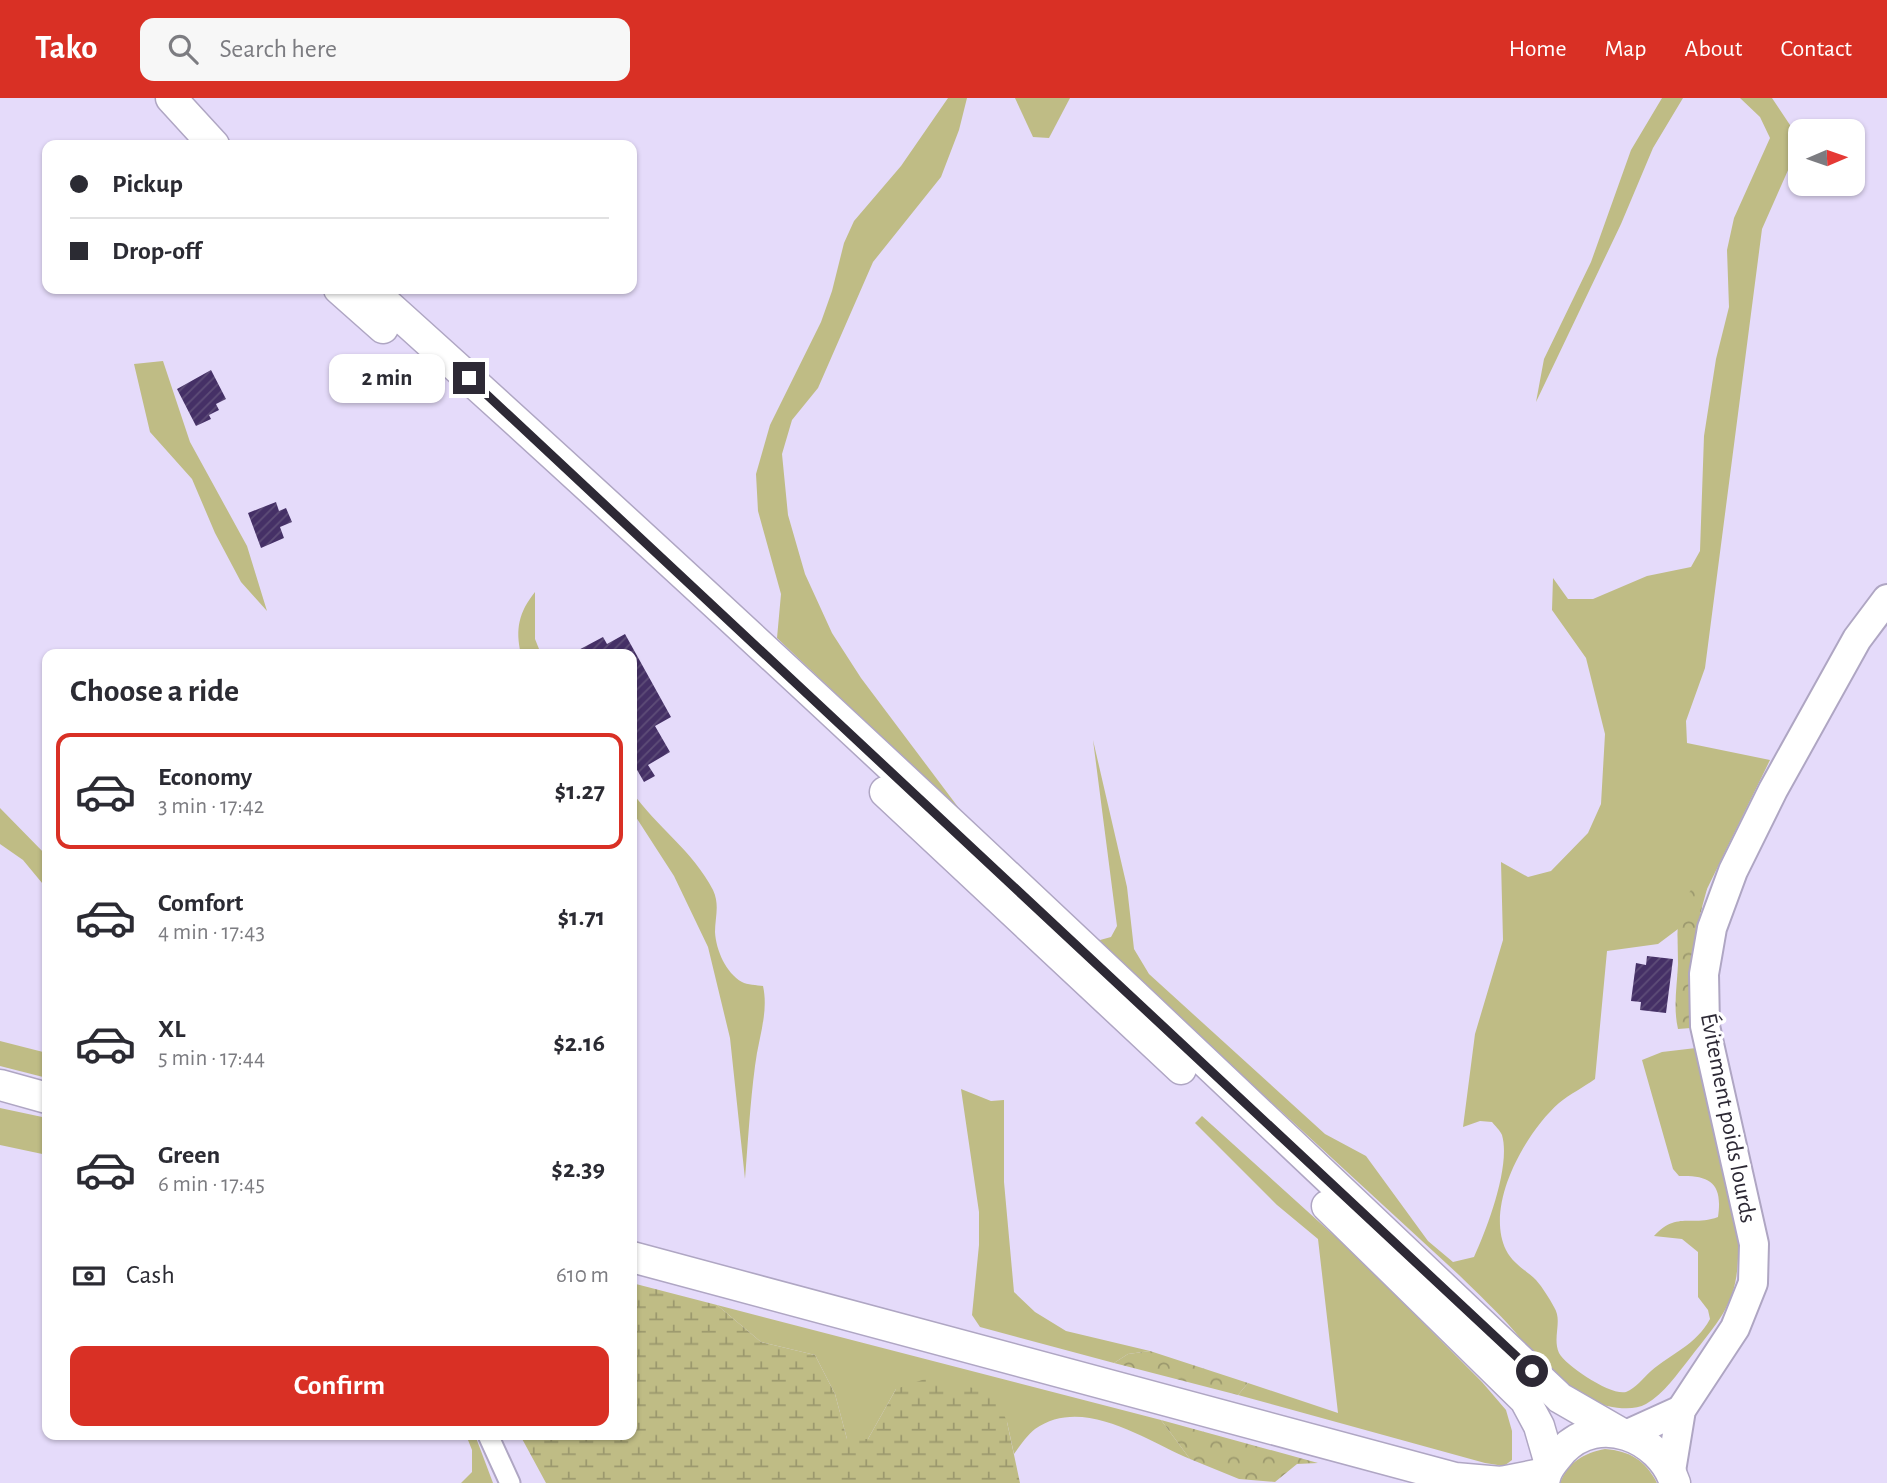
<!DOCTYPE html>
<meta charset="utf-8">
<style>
body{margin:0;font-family:"Alegreya Sans",sans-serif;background:#f7f7f7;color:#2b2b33;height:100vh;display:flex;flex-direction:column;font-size:26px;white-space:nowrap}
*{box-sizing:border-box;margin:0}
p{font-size:23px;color:#7c7c81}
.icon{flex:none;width:38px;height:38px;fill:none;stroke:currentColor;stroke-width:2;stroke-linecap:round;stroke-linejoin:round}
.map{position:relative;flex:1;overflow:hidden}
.details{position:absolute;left:42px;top:551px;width:595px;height:791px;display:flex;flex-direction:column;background:#fff;border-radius:14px;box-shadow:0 2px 5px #0004}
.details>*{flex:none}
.banner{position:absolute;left:42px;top:42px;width:595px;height:154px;border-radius:14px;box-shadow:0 2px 5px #0004;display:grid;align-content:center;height:154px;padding:0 28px;background:#fff}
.needle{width:46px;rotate:88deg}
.controls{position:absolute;left:1788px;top:21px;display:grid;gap:14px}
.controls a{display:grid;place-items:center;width:77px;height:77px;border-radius:14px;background:#fff;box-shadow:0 2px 5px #0004;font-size:35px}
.end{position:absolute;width:32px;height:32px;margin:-16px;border:9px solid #2d2935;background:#fff;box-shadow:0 0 0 4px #fff}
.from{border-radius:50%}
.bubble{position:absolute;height:49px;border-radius:14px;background:#fff;box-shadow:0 2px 5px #0004;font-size:23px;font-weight:700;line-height:49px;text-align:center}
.banner b{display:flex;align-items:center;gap:24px;height:66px;font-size:26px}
.banner b+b{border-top:2px solid #e1e1e2}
.banner i{width:18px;height:18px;background:#2b2b33}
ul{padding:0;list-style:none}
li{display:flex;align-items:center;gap:21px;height:116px;margin:0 14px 10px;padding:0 14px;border:4px solid transparent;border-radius:14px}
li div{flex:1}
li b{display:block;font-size:26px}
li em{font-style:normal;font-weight:700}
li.current{border-color:#d93025}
li>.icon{width:63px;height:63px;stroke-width:1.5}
h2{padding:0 28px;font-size:32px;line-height:84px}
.pay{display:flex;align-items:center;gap:18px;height:77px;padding:0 28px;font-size:26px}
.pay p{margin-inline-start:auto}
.action{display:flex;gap:14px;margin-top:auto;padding:14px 28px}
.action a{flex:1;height:80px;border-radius:14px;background:#d93025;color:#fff;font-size:28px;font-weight:700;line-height:80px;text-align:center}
header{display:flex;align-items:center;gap:42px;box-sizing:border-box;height:98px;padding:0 35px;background:#d93025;color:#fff}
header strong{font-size:33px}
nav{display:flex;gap:38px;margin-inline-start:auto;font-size:24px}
.search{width:490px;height:63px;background:#f7f7f7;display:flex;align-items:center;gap:18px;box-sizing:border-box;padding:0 24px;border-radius:14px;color:#7c7c81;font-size:26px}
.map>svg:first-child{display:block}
</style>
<header>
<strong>Tako</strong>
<div class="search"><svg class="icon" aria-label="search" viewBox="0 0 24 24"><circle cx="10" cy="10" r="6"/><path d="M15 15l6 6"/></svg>Search here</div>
<nav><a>Home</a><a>Map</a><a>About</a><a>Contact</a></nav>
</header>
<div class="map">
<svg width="1887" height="1385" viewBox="0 0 1887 1385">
<defs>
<pattern id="forest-crowns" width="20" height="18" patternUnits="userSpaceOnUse" patternTransform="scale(1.75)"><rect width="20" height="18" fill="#bfbc85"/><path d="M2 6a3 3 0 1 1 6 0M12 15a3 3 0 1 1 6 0" fill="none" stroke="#9c996e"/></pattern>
<pattern id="wetland-marsh" width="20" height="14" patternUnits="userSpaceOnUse" patternTransform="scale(1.75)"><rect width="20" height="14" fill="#bfbc85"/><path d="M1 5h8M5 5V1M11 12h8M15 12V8" fill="none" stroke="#9c996e"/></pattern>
<pattern id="building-hatch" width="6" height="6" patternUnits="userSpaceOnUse" patternTransform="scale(1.75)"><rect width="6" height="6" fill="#453066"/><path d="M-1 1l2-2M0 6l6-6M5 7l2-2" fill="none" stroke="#5e4d78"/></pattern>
</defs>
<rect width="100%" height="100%" fill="#e5dbfa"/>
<g fill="#bfbc85">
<path d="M948 0H967L959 32 941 79 873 164 818 290 792 322 782 356 788 417 805 476 832 535 861 580 964 717 777 540 781 496 758 413 756 376 770 327 821 224 832 193 844 145 854 123 901 68Z"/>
<path d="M1015 0H1070L1049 40 1033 39Z"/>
<path d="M1662 0H1683L1653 50 1621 126 1536 304 1544 261 1591 164 1631 52Z"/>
<path d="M1740 0H1772L1794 33 1789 70 1762 131 1705 570 1686 623 1687 645 1770 662 1707 791 1686 825 1658 846 1607 853 1595 981C1584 989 1570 996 1559 1005 1526 1034 1484 1107 1506 1152 1513 1166 1526 1172 1536 1182 1543 1190 1549 1200 1554 1209 1563 1223 1552 1239 1559 1255 1566 1268 1611 1298 1626 1294 1636 1290 1643 1280 1651 1273 1672 1255 1696 1247 1710 1221L1708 1212 1698 1199V1154L1682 1141 1654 1138C1677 1113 1691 1129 1718 1119 1723 1085 1710 1077 1679 1078L1673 1071 1642 962 1662 954 1696 950 1738 1140C1740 1201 1726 1214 1690 1260 1677 1276 1664 1296 1646 1306 1623 1319 1575 1300 1556 1284 1541 1270 1529 1250 1515 1234 1498 1214 1478 1196 1459 1177L1091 838 1100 842 1111 839 1117 828 1093 642 1127 789 1134 851 1149 876 1325 1036 1366 1058 1428 1143 1453 1164 1474 1159C1487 1131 1511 1068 1502 1037 1500 1032 1495 1028 1492 1024L1480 1023 1463 1029 1475 936 1503 842 1501 764 1528 779 1551 773 1588 735 1601 706 1605 636 1586 560 1552 512 1553 480 1568 501H1593L1647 478 1691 469 1700 453 1704 338 1716 261 1729 209 1727 152 1734 120 1770 40 1760 19Z"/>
<path d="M163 263 190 344 247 448 267 513 241 484 215 435 192 381 150 334 134 266Z"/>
<path d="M535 494V541L541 556H521C515 531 519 514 535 494Z"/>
<path d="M632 694C656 728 693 753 713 792 720 807 715 819 715 834 716 852 726 875 742 884 747 887 757 887 763 888 769 915 758 941 755 968 750 1006 748 1044 745 1081L730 940 708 849 674 778 632 713Z"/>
<path d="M0 710 47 758V791L23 762 0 746Z"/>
<path d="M0 943 47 955V980L0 968Z"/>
<path d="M961 991 991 1003 1004 1002V1084L1014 1194 1035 1214 1066 1233 1150 1253 1128 1256 1114 1265 980 1229 972 1217 979 1147V1114Z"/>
<path d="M0 1010 47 1020V1057L0 1047Z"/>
<path d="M1202 1018 1359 1160 1482 1284 1506 1312 1512 1333V1362L1504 1368 1485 1365 1238 1297 1248 1285 1338 1315 1318 1141 1277 1107 1195 1025Z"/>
<path d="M717 1207 1161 1322 1190 1361C1145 1342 1083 1297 1035 1331 1027 1337 1020 1348 1014 1356L1007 1324 896 1291 868 1341H847L835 1296 815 1257 761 1244Z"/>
<path d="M466 1337H475L493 1385H461L472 1374V1352Z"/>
<path d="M1605 1351C1630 1353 1645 1362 1657 1385H1560C1568 1364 1584 1355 1605 1351Z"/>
</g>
<g fill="url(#forest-crowns)">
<path d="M1697 785 1707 791C1692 843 1689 877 1691 930L1678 931C1673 909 1677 889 1678 866 1678 836 1673 809 1697 785Z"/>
<path d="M1150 1253 1248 1285 1238 1297 1114 1265 1128 1256Z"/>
<path d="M1161 1322 1318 1365 1297 1366 1275 1384 1239 1381 1190 1361Z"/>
</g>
<path fill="url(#wetland-marsh)" d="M632 1185 717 1207 761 1244 815 1257 835 1296 847 1341H868L896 1291 925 1281 995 1294 1007 1324 1020 1385H546L520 1337H632Z"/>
<g fill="url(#building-hatch)">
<path d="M211 272 226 301 216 306 219 312 209 317 211 321 196 328 177 291Z"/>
<path d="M276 404 279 413 286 410 292 424 280 429 284 440 261 450 248 415Z"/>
<path d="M625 536 671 619 655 628 670 654 648 667 655 678 644 684 632 663V556H571L603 539 607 546Z"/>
<path d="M1647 858 1673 861 1666 915 1640 912 1641 904 1631 903 1636 865 1646 867Z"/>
</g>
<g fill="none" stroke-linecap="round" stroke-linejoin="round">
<g stroke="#afa6c3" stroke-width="23">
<path id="minor" d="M488 1337 510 1385"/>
</g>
<g stroke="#afa6c3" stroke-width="32">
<g id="secondary">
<path d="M1628 1336 1681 1312"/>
<path d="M1671 1373 1681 1312 1735 1230 1753 1185 1754 1146 1705 928 1704 876 1712 830 1733 773 1773 692 1857 541 1887 501"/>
</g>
</g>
<g stroke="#afa6c3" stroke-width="33">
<g id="primary">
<path d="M171 0 214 47"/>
<path d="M339 191 383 230"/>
<path d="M370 191C773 553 1167 927 1560 1300L1619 1334"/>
<path d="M885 694 1181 971"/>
<path d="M0 987 47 1000"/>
<path d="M1327 1108 1525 1302 1539 1328 1550 1366"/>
<path d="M632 1159 1455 1380 1501 1384 1546 1375"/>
<path d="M1545 1380C1547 1369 1555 1362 1562 1353 1599 1314 1660 1339 1675 1385"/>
</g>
</g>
<use href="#minor" stroke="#fff" stroke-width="19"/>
<use href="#secondary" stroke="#fff" stroke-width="28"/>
<use href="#primary" stroke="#fff" stroke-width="30"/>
</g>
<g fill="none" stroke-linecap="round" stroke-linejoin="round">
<path stroke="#2d2935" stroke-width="9" d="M469 280 1532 1273"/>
</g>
<g text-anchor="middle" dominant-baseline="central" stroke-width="7" stroke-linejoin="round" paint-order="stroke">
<g font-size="24" fill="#2d2935" stroke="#fff">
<text transform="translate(1728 1020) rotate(79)">Évitement poids lourds</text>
</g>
</g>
</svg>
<div class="controls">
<a><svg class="needle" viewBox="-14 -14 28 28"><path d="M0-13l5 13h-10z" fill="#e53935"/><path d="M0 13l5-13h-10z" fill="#7c7c81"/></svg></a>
</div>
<i class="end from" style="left:1532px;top:1273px"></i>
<i class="end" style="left:469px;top:280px"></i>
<div class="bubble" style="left:329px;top:256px;width:116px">2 min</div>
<div class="banner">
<b><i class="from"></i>Pickup</b>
<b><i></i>Drop-off</b>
</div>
<section class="details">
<h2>Choose a ride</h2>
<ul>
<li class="current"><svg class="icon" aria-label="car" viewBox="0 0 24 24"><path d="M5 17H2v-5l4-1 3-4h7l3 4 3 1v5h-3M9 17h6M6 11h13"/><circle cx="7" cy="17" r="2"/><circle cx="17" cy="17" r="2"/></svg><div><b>Economy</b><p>3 min · 17:42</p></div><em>$1.27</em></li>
<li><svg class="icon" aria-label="car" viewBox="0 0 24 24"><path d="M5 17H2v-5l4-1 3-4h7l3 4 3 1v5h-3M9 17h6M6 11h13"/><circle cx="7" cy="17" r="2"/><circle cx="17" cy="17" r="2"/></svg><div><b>Comfort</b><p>4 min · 17:43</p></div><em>$1.71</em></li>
<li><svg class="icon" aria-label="car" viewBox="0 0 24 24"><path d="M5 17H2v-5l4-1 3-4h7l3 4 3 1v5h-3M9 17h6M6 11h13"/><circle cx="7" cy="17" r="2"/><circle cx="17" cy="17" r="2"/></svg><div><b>XL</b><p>5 min · 17:44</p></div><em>$2.16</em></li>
<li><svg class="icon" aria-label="car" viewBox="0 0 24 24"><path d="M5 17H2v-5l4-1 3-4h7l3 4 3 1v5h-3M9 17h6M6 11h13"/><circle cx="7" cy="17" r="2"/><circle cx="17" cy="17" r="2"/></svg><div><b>Green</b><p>6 min · 17:45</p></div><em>$2.39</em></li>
</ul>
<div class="pay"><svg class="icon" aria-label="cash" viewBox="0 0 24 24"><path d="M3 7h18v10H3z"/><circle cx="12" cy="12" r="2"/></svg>Cash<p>610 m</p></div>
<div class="action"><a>Confirm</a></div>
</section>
</div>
